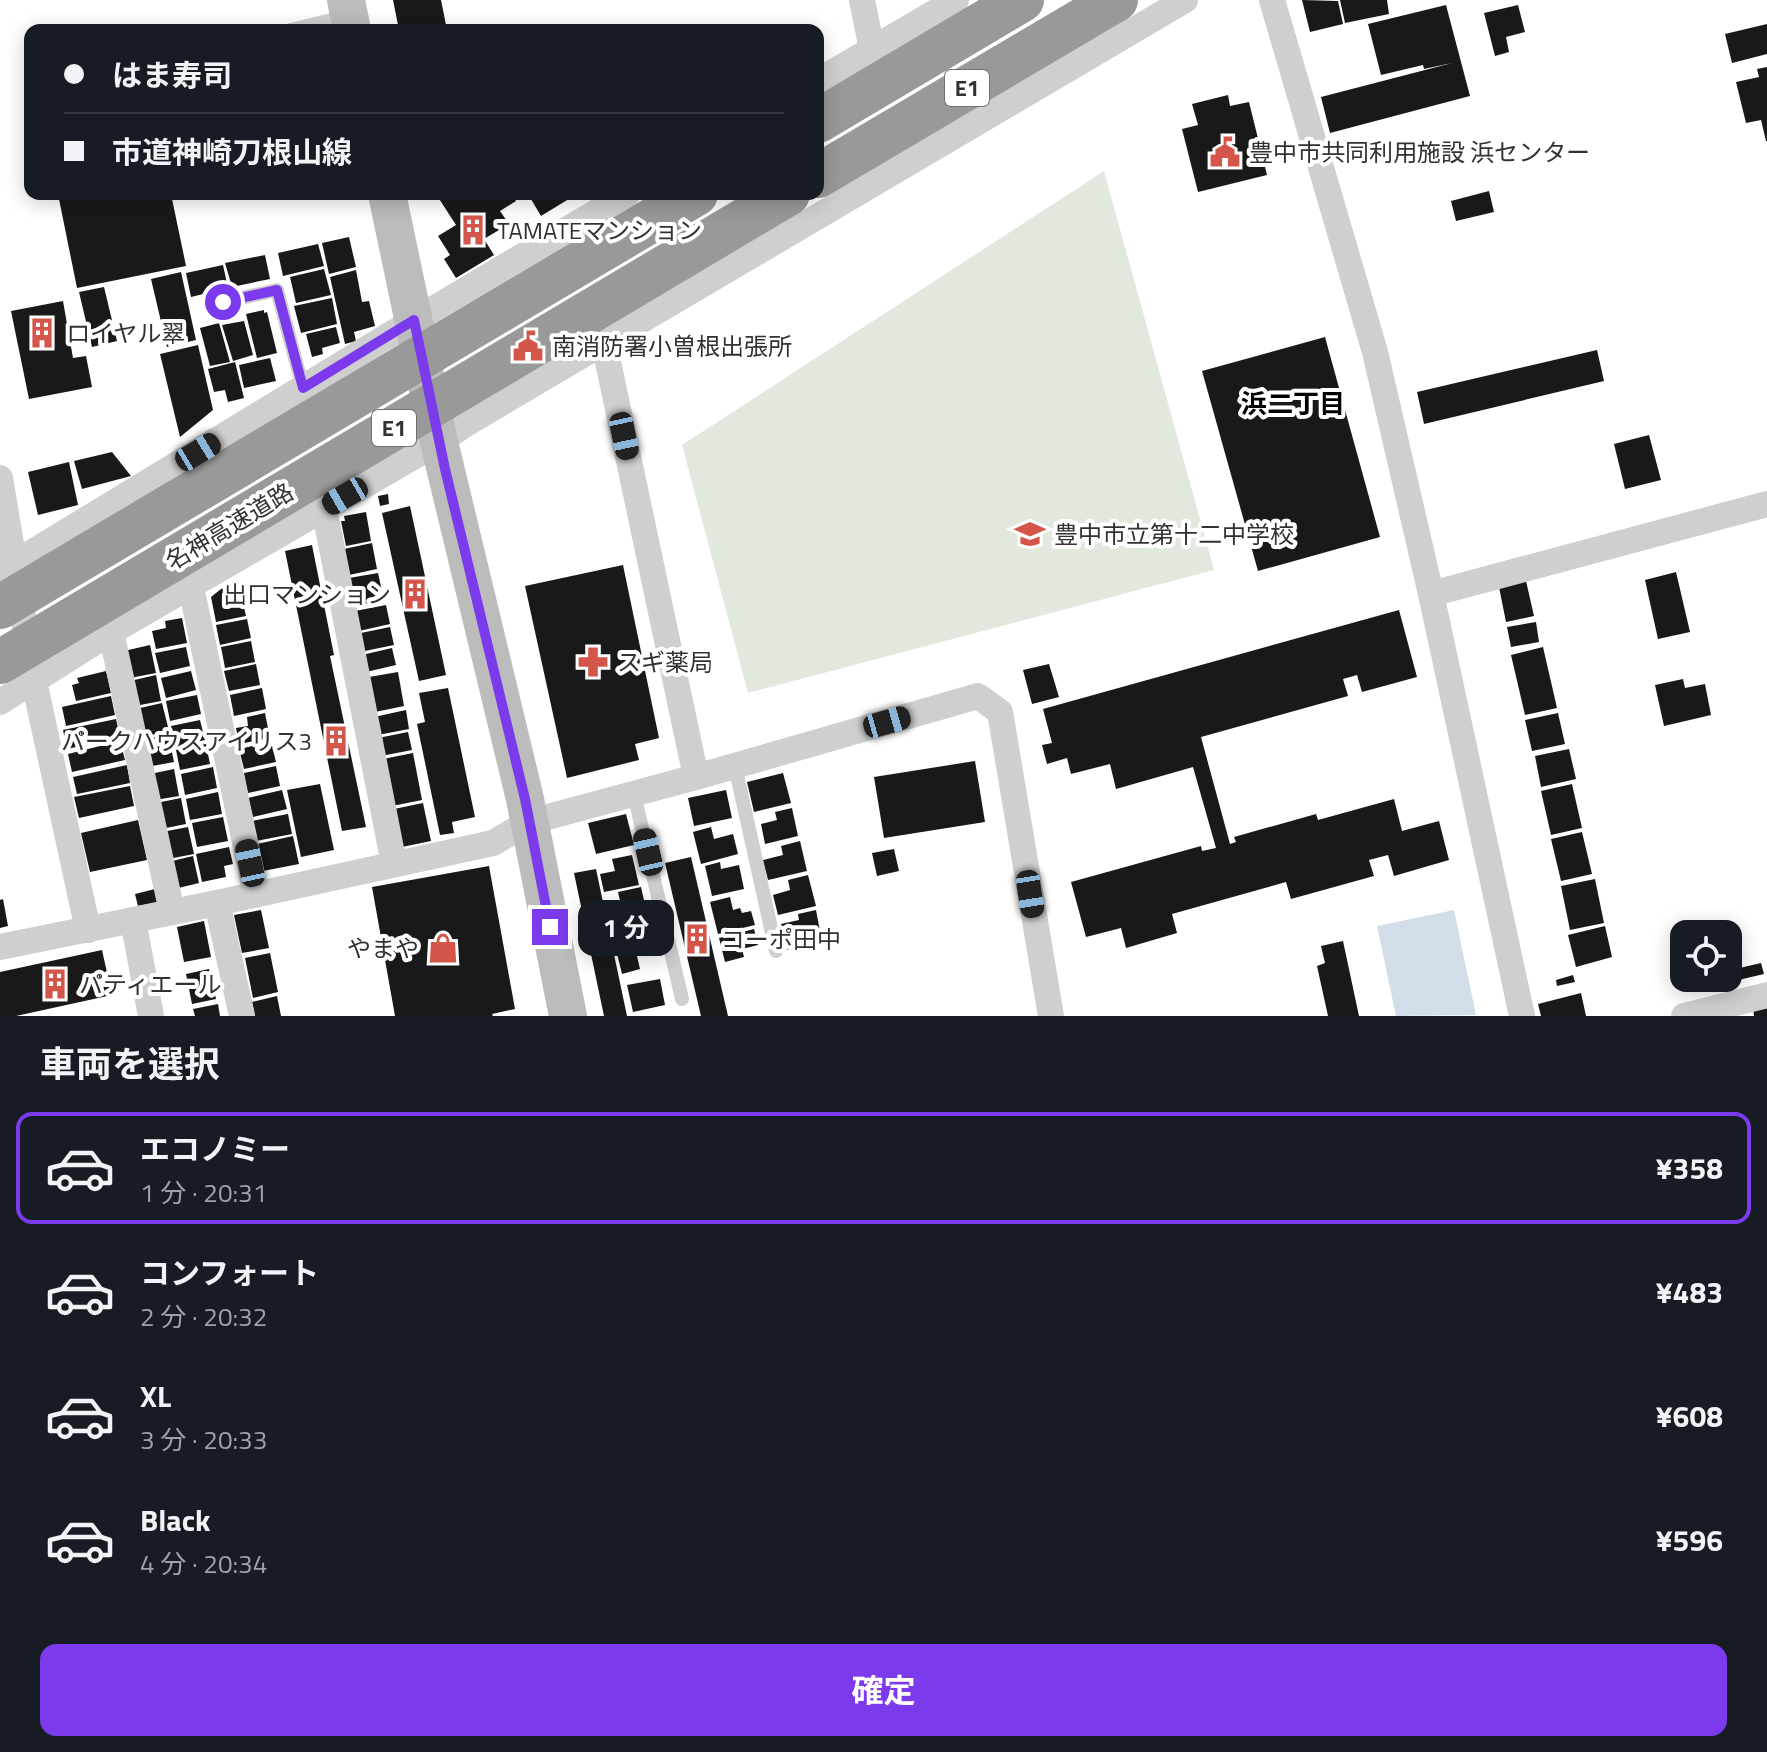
<!DOCTYPE html>
<html lang="ja">
<meta charset="utf-8">
<style>
body{margin:0;font-family:"Titillium Web","Noto Sans JP",sans-serif;background:#242831;color:#f1f3f6;height:100vh;display:flex;flex-direction:column;font-size:30px;white-space:nowrap}
*{box-sizing:border-box;margin:0}
p{font-size:26px;color:#9ea1a6}
.icon{flex:none;width:44px;height:44px;fill:none;stroke:currentColor;stroke-width:2;stroke-linecap:round;stroke-linejoin:round}
.map{position:relative;height:1016px;overflow:hidden}
.sheet{display:flex;flex-direction:column;background:#171b24;flex:1}
.sheet>*{flex:none}
.top-card{position:absolute;left:24px;top:24px;width:800px;height:176px;border-radius:16px;box-shadow:0 4px 20px #0003;display:grid;align-content:center;height:176px;padding:0 40px;background:#171b24}
.tools{position:absolute;left:1670px;top:920px;display:grid;gap:16px}
.tools a{display:grid;place-items:center;width:72px;height:72px;border-radius:16px;background:#171b24;box-shadow:0 4px 20px #0003;font-size:40px}
.end{position:absolute;width:36px;height:36px;margin:-18px;border:10px solid #7c3aed;background:#fff;box-shadow:0 0 0 4px #fff}
.from{border-radius:50%}
.bubble{position:absolute;height:56px;border-radius:16px;background:#171b24;box-shadow:0 4px 20px #0003;font-size:26px;font-weight:700;line-height:56px;text-align:center}
.car{position:absolute;width:24px;height:48px;margin:-24px -12px;border-radius:10px;box-shadow:0 0 6px 2px #0007;background:linear-gradient(#222 24%,#8ab4d8 0 40%,#222 0 76%,#8ab4d8 0 86%,#222 0)}
.top-card b{display:flex;align-items:center;gap:28px;height:76px;font-size:30px}
.top-card b+b{border-top:2px solid #363941}
.top-card i{width:20px;height:20px;background:#f1f3f6}
ul{padding:0;list-style:none}
li{display:flex;align-items:center;gap:24px;height:112px;margin:0 16px 12px;padding:0 24px;border:4px solid transparent;border-radius:16px}
li div{flex:1}
li b{display:block;font-size:30px}
li em{font-style:normal;font-weight:700}
li.current{border-color:#7c3aed}
li>.icon{width:72px;height:72px;stroke-width:1.5}
h2{padding:0 40px;font-size:36px;line-height:96px}
.primary-button{display:flex;gap:16px;margin-top:auto;padding:16px 40px}
.primary-button a{flex:1;height:92px;border-radius:16px;background:#7c3aed;color:#fff;font-size:32px;font-weight:700;line-height:92px;text-align:center}
.map>svg:first-child{display:block}
</style>
<div class="map">
<svg width="1767" height="1016" viewBox="0 0 1767 1016">
<rect width="100%" height="100%" fill="#fff"/>
<path fill="#e1e8dd" d="M1104 171 1214 570 748 693 682 445Z"/>
<path fill="#d2ddea" d="M1454 910 1476 1015 1396 1016 1377 926Z"/>
<g fill="#191919">
<path d="M393 0H441L447 30H399Z"/>
<path d="M1302 0 1338 1 1343 24 1310 32Z"/>
<path d="M1340 0H1387L1389 14 1345 23Z"/>
<path d="M1446 5 1470 96 1330 133 1321 97 1452 63 1424 69 1423 65 1381 75 1368 24Z"/>
<path d="M1518 5 1525 32 1506 37 1509 52 1495 56 1484 13Z"/>
<path d="M1767 24V54L1732 63 1725 34Z"/>
<path d="M1767 67V141H1766L1761 120 1746 123 1736 82 1759 77 1757 69Z"/>
<path d="M1228 95 1230 106 1249 102 1267 175 1198 192 1182 129 1198 125 1192 104Z"/>
<path d="M1489 191 1494 212 1456 221 1451 201Z"/>
<path d="M83 194H171L186 266 77 288 59 199Z"/>
<path d="M436 194H512L516 201 500 211 509 224 484 239 494 255 456 278 444 259 450 255 438 236 456 225Z"/>
<path d="M528 194H577L541 216Z"/>
<path d="M349 237 356 267 329 274 322 243Z"/>
<path d="M318 244 324 266 283 276 278 253Z"/>
<path d="M265 255 270 279 232 287 225 263Z"/>
<path d="M223 265 228 288 191 297 186 273Z"/>
<path d="M324 269 331 295 296 303 290 277Z"/>
<path d="M356 270 362 302 369 301 375 326 354 332 356 341 345 344 330 277Z"/>
<path d="M181 272 196 340 167 347 151 279Z"/>
<path d="M104 287 117 341 92 347 79 292Z"/>
<path d="M332 298 337 324 301 333 294 306Z"/>
<path d="M63 301 73 358 86 356 92 387 29 399 11 311Z"/>
<path d="M264 310V313L267 312 277 353 257 358 246 314Z"/>
<path d="M244 321 253 355 233 361 222 325Z"/>
<path d="M219 323 230 362 210 366 200 328Z"/>
<path d="M336 327 340 343 322 348 323 354 312 357 306 334Z"/>
<path d="M1325 337 1380 537 1258 571 1202 371Z"/>
<path d="M198 345 213 410 180 437 160 354Z"/>
<path d="M1597 350 1604 381 1424 424 1417 392Z"/>
<path d="M270 358 276 381 244 388 239 365Z"/>
<path d="M235 362 244 398 228 402 225 390 214 392 208 369Z"/>
<path d="M1649 435 1661 480 1625 489 1614 444Z"/>
<path d="M112 452 131 476 82 489 74 461Z"/>
<path d="M69 462 78 505 38 515 28 472Z"/>
<path d="M388 494 389 504 380 506 378 496Z"/>
<path d="M410 506 446 675 419 681 382 513Z"/>
<path d="M366 512 371 541 346 546 341 521H345L344 516Z"/>
<path d="M372 543 377 569 349 575 344 549Z"/>
<path d="M312 545 334 655 330 656 366 827 342 831 285 551Z"/>
<path d="M623 565 659 738 635 744 639 760 567 778 525 586Z"/>
<path d="M1676 572 1690 632 1658 639 1645 580Z"/>
<path d="M378 573 384 600 355 606 349 578Z"/>
<path d="M1526 581 1534 616 1506 622 1499 587Z"/>
<path d="M239 585 246 616 216 622 211 597 221 589Z"/>
<path d="M386 605 390 624 359 631 355 611Z"/>
<path d="M1399 610 1417 677 1362 692 1357 675 1343 679 1348 696 1201 737 1230 844 1236 842 1234 837 1316 814 1318 820 1394 799 1402 831 1439 821 1449 860 1394 876 1388 855 1369 860 1374 876 1291 899 1286 882 1172 914 1177 933 1126 948 1121 928 1086 937 1071 882 1201 846 1202 851 1216 848 1193 767 1116 789 1110 764 1071 774 1067 758 1047 764 1042 745 1052 743 1043 709Z"/>
<path d="M182 618 187 643 156 649 152 631 166 628 165 621Z"/>
<path d="M247 619 251 638 220 645 216 625Z"/>
<path d="M1536 622 1539 642 1511 647 1507 627Z"/>
<path d="M390 627 394 645 360 652 356 634Z"/>
<path d="M251 641 255 662 225 668 221 647Z"/>
<path d="M150 645 156 673 130 678 124 651Z"/>
<path d="M186 647 190 666 160 673 155 653Z"/>
<path d="M1543 647 1557 708 1525 715 1511 655Z"/>
<path d="M392 648 396 665 366 672 362 655Z"/>
<path d="M256 664 260 685 229 691 224 671Z"/>
<path d="M1049 664 1059 697 1032 704 1023 670Z"/>
<path d="M106 671 111 693 76 701 72 685 79 683 77 678Z"/>
<path d="M191 671 196 690 166 698 161 678Z"/>
<path d="M398 672 404 706 375 712 369 677Z"/>
<path d="M156 675 161 701 135 706 130 681Z"/>
<path d="M1683 679 1685 688 1705 684 1711 715 1664 726 1655 685Z"/>
<path d="M262 688 266 709 234 716 230 695Z"/>
<path d="M448 688 475 817 452 822 454 833 440 835 417 724 425 722 419 693Z"/>
<path d="M197 695 201 714 170 721 166 701Z"/>
<path d="M111 696 115 715 66 726 62 707Z"/>
<path d="M162 703 169 731 142 737 136 709Z"/>
<path d="M406 710 409 729 378 735 374 717Z"/>
<path d="M265 713 270 738 239 744 236 728 248 726 247 717Z"/>
<path d="M1558 713 1565 744 1532 751 1525 720Z"/>
<path d="M116 719 120 737 67 749 63 730Z"/>
<path d="M200 720 205 740 175 747 171 726Z"/>
<path d="M408 732 412 750 381 756 378 738Z"/>
<path d="M168 734 174 762 147 767 142 740Z"/>
<path d="M120 741 125 760 72 772 68 754Z"/>
<path d="M271 742 276 762 244 769 239 749Z"/>
<path d="M206 744 210 764 180 770 176 750Z"/>
<path d="M1569 749 1576 779 1541 787 1535 756Z"/>
<path d="M413 753 422 800 392 806 383 759Z"/>
<path d="M975 761 985 822 884 838 874 777Z"/>
<path d="M127 765 130 783 77 794 73 777Z"/>
<path d="M276 766 280 786 248 793 244 773Z"/>
<path d="M213 767 217 788 185 795 181 774Z"/>
<path d="M174 769 179 796 155 800 150 774Z"/>
<path d="M783 773 791 803 754 812 747 782Z"/>
<path d="M320 784 334 850 301 857 287 790Z"/>
<path d="M1572 784 1582 828 1551 835 1541 791Z"/>
<path d="M130 786 134 806 79 818 74 797Z"/>
<path d="M282 790 287 809 253 817 248 798Z"/>
<path d="M726 790 732 818 694 826 688 798Z"/>
<path d="M218 792 222 814 190 820 186 799Z"/>
<path d="M181 798 186 824 161 829 156 803Z"/>
<path d="M423 803 431 841 402 847 394 809Z"/>
<path d="M792 808 798 836 765 844 761 824 777 820 775 812Z"/>
<path d="M288 814 292 834 256 841 252 821Z"/>
<path d="M626 814 634 845 596 854 588 823Z"/>
<path d="M223 817 228 841 197 847 192 823Z"/>
<path d="M138 820 147 860 90 872 81 833Z"/>
<path d="M188 827 194 854 168 859 162 832Z"/>
<path d="M711 827 714 839 733 834 738 854 701 864 693 832Z"/>
<path d="M1582 832 1592 874 1561 881 1551 839Z"/>
<path d="M293 836 299 864 263 871 257 844Z"/>
<path d="M800 841 807 871 768 880 763 860 783 855 781 846Z"/>
<path d="M229 847 233 864 224 866 226 877 202 882 196 854Z"/>
<path d="M894 849 899 871 877 876 872 853Z"/>
<path d="M632 855 639 885 604 892 600 874 615 871 612 859Z"/>
<path d="M193 856 199 883 174 889 168 862Z"/>
<path d="M691 857 728 1016H701L665 863Z"/>
<path d="M720 862 721 869 739 865 744 889 712 896 705 866Z"/>
<path d="M489 866 515 1009 492 1014 493 1016H395L372 887Z"/>
<path d="M596 869 627 1016H604L574 873Z"/>
<path d="M808 875 816 906 778 915 773 895 790 890 788 880Z"/>
<path d="M1595 879 1604 923 1570 930 1561 886Z"/>
<path d="M641 887 649 922 612 930 607 907 621 905 618 892Z"/>
<path d="M155 889 158 902 138 906 135 894Z"/>
<path d="M730 897 733 910 740 908 742 913 751 911 755 925 718 934 710 902Z"/>
<path d="M3 899 8 926 0 928V900Z"/>
<path d="M261 910 269 948 242 953 234 915Z"/>
<path d="M816 910 822 942 787 950 781 924 799 920 798 914Z"/>
<path d="M204 921 211 957 184 962 177 927Z"/>
<path d="M1605 926 1612 957 1576 967 1568 935Z"/>
<path d="M649 928 655 952 637 956 640 969 622 974 613 937Z"/>
<path d="M754 929 758 945 742 949 744 957 725 962 719 938Z"/>
<path d="M1343 941 1359 1016H1328L1317 966 1325 963 1321 946Z"/>
<path d="M102 950 112 995 16 1016H0V972Z"/>
<path d="M270 953 278 992 253 998 245 958Z"/>
<path d="M1761 963 1764 974 1734 981 1731 970Z"/>
<path d="M209 969 216 999 192 1004 186 974Z"/>
<path d="M1573 975 1575 982 1557 986 1556 980Z"/>
<path d="M660 979 665 1005 633 1012 627 985Z"/>
<path d="M1581 993 1586 1016H1541L1538 1004Z"/>
<path d="M277 996 281 1016H255L252 1002Z"/>
<path d="M218 1004 220 1016H195L193 1009Z"/>
<path d="M1767 1005V1016H1754L1753 1008Z"/>
</g>
<g fill="none" stroke-linecap="round" stroke-linejoin="round">
<g stroke="#cfcfcf" stroke-width="14">
<path d="M290 30 349 16"/>
<path d="M223 302 277 290 303 388"/>
<path d="M735 766 776 951"/>
<path d="M634 794 682 999"/>
</g>
<g stroke="#cfcfcf" stroke-width="26">
<path d="M862 0 872 50"/>
<path d="M1272 0 1375 352 1431 594 1522 1016"/>
<path d="M818 81 956 0"/>
<path d="M604 343 696 777"/>
<path d="M0 478 34 681 88 930"/>
<path d="M324 508 394 864"/>
<path d="M0 572 386 337 627 194"/>
<path d="M191 587 256 894"/>
<path d="M1431 594 1767 504"/>
<path d="M111 632 172 912"/>
<path d="M0 702 111 632 439 442 469 422 1185 0"/>
<path d="M217 903 242 1016"/>
<path d="M133 920 151 1016"/>
<path d="M0 947 217 903 493 843 529 822 696 777 978 696 1000 712 1051 1016"/>
<path d="M1684 1016 1767 995"/>
</g>
<g stroke="#bcbcbc" stroke-width="38">
<path d="M346 0 352 30"/>
<path d="M387 194 439 442 525 799 568 1016"/>
</g>
<g stroke="#999" stroke-width="44">
<path d="M818 121 1022 0"/>
<path d="M818 176 1116 0"/>
<path d="M0 607 696 194"/>
<path d="M0 662 788 194"/>
</g>
</g>
<g fill="none" stroke-linecap="round" stroke-linejoin="round">
<path stroke="#7c3aed" stroke-width="10" d="M223 302 277 290 303 388 414 320 445 469 525 799 550 927"/>
</g>
<defs>
<g id="civic-bare" transform="scale(2.4)"><path d="M-.6-6.5H3V-4.5H.6V-3L4-1V1h2V6H-6V1h2V-1L-.6-3ZM-1.2 2.5V6h2.4V2.5Z" fill="#d4564a" stroke="#fff" stroke-width="2.5" paint-order="stroke"/></g>
<g id="building-bare" transform="scale(2.4)"><path d="M-4-6H4V6H1V3H-1V6H-4ZM-2.5-4.3h1.7v1.8h-1.7ZM.8-4.3h1.7v1.8H.8ZM-2.5-1h1.7V.8h-1.7ZM.8-1h1.7V.8H.8Z" fill="#d4564a" stroke="#fff" stroke-width="2.5" paint-order="stroke"/></g>
<g id="school-bare" transform="scale(2.4)"><path d="M0-5L7-2L0 1L-7-2ZM-4 1L0 2.5L4 1V4Q0 6-4 4Z" fill="#d4564a" stroke="#fff" stroke-width="2.5" paint-order="stroke"/></g>
<g id="pharmacy-bare" transform="scale(2.4)"><path d="M-2-6h4v4h4v4h-4v4h-4v-4h-4v-4h4Z" fill="#d4564a" stroke="#fff" stroke-width="2.5" paint-order="stroke"/></g>
<g id="shop-bare" transform="scale(2.4)"><path d="M-5-2.5h2.3a2.7 3.5 0 0 1 5.4 0H5L5.5 6h-11ZM-1.5-2.5h3a1.5 2.3 0 0 0-3 0Z" fill="#d4564a" stroke="#fff" stroke-width="2.5" paint-order="stroke"/></g>
</defs>
<g fill-rule="evenodd">
<use href="#civic-bare" x="1225" y="152"/>
<use href="#building-bare" x="473" y="230"/>
<use href="#building-bare" x="42" y="333"/>
<use href="#civic-bare" x="528" y="346"/>
<use href="#school-bare" x="1030" y="534"/>
<use href="#building-bare" x="415" y="594"/>
<use href="#pharmacy-bare" x="593" y="662"/>
<use href="#building-bare" x="336" y="741"/>
<use href="#building-bare" x="697" y="939"/>
<use href="#shop-bare" x="443" y="948"/>
<use href="#building-bare" x="55" y="984"/>
</g>
<g text-anchor="middle" dominant-baseline="central" stroke-width="8" stroke-linejoin="round" paint-order="stroke">
<g fill="#fff" stroke="#707070" stroke-width="2">
<rect x="945" y="70" width="44" height="36" rx="6"/>
<rect x="372" y="410" width="44" height="36" rx="6"/>
</g>
<g font-size="22" font-weight="bold" fill="#323232">
<text x="967" y="88">E1</text>
<text x="394" y="428">E1</text>
</g>
<g font-size="24" fill="#323232" stroke="#fff" text-anchor="start">
<text x="1249" y="152">豊中市共同利用施設 浜センター</text>
<text x="497" y="230">TAMATEマンション</text>
<text x="66" y="333">ロイヤル翠</text>
<text x="552" y="346">南消防署小曽根出張所</text>
<text x="1054" y="534">豊中市立第十二中学校</text>
<text x="391" y="594" text-anchor="end">出口マンション</text>
<text x="617" y="662">スギ薬局</text>
<text x="312" y="741" text-anchor="end">パークハウスアイリス3</text>
<text x="721" y="939">コーポ田中</text>
<text x="419" y="948" text-anchor="end">やまや</text>
<text x="79" y="984">パティエール</text>
</g>
<g font-size="24" fill="#323232" stroke="#fff">
<text transform="translate(229 526) rotate(-31)">名神高速道路</text>
</g>
<g font-size="26" font-weight="bold" fill="#000" stroke="#fff">
<text x="1293" y="403">浜二丁目</text>
</g>
</g>
</svg>
<div class="tools">
<a><svg class="icon" aria-label="locate" viewBox="0 0 24 24"><circle cx="12" cy="12" r="6"/><path d="M12 2v4M12 18v4M2 12h4M18 12h4"/></svg></a>
</div>
<i class="end from" style="left:223px;top:302px"></i>
<i class="end" style="left:550px;top:927px"></i>
<div class="bubble" style="left:578px;top:900px;width:96px">1 分</div>
<i class="car" style="left:624px;top:436px;rotate:168deg"></i>
<i class="car" style="left:198px;top:452px;rotate:59deg"></i>
<i class="car" style="left:345px;top:496px;rotate:240deg"></i>
<i class="car" style="left:887px;top:722px;rotate:74deg"></i>
<i class="car" style="left:648px;top:852px;rotate:347deg"></i>
<i class="car" style="left:250px;top:863px;rotate:348deg"></i>
<i class="car" style="left:1030px;top:894px;rotate:171deg"></i>
<div class="top-card">
<b><i class="from"></i>はま寿司</b>
<b><i></i>市道神崎刀根山線</b>
</div>
</div>
<section class="sheet">
<h2>車両を選択</h2>
<ul>
<li class="current"><svg class="icon" aria-label="car" viewBox="0 0 24 24"><path d="M5 17H2v-5l4-1 3-4h7l3 4 3 1v5h-3M9 17h6M6 11h13"/><circle cx="7" cy="17" r="2"/><circle cx="17" cy="17" r="2"/></svg><div><b>エコノミー</b><p>1 分 · 20:31</p></div><em>¥358</em></li>
<li><svg class="icon" aria-label="car" viewBox="0 0 24 24"><path d="M5 17H2v-5l4-1 3-4h7l3 4 3 1v5h-3M9 17h6M6 11h13"/><circle cx="7" cy="17" r="2"/><circle cx="17" cy="17" r="2"/></svg><div><b>コンフォート</b><p>2 分 · 20:32</p></div><em>¥483</em></li>
<li><svg class="icon" aria-label="car" viewBox="0 0 24 24"><path d="M5 17H2v-5l4-1 3-4h7l3 4 3 1v5h-3M9 17h6M6 11h13"/><circle cx="7" cy="17" r="2"/><circle cx="17" cy="17" r="2"/></svg><div><b>XL</b><p>3 分 · 20:33</p></div><em>¥608</em></li>
<li><svg class="icon" aria-label="car" viewBox="0 0 24 24"><path d="M5 17H2v-5l4-1 3-4h7l3 4 3 1v5h-3M9 17h6M6 11h13"/><circle cx="7" cy="17" r="2"/><circle cx="17" cy="17" r="2"/></svg><div><b>Black</b><p>4 分 · 20:34</p></div><em>¥596</em></li>
</ul>
<div class="primary-button"><a>確定</a></div>
</section>
